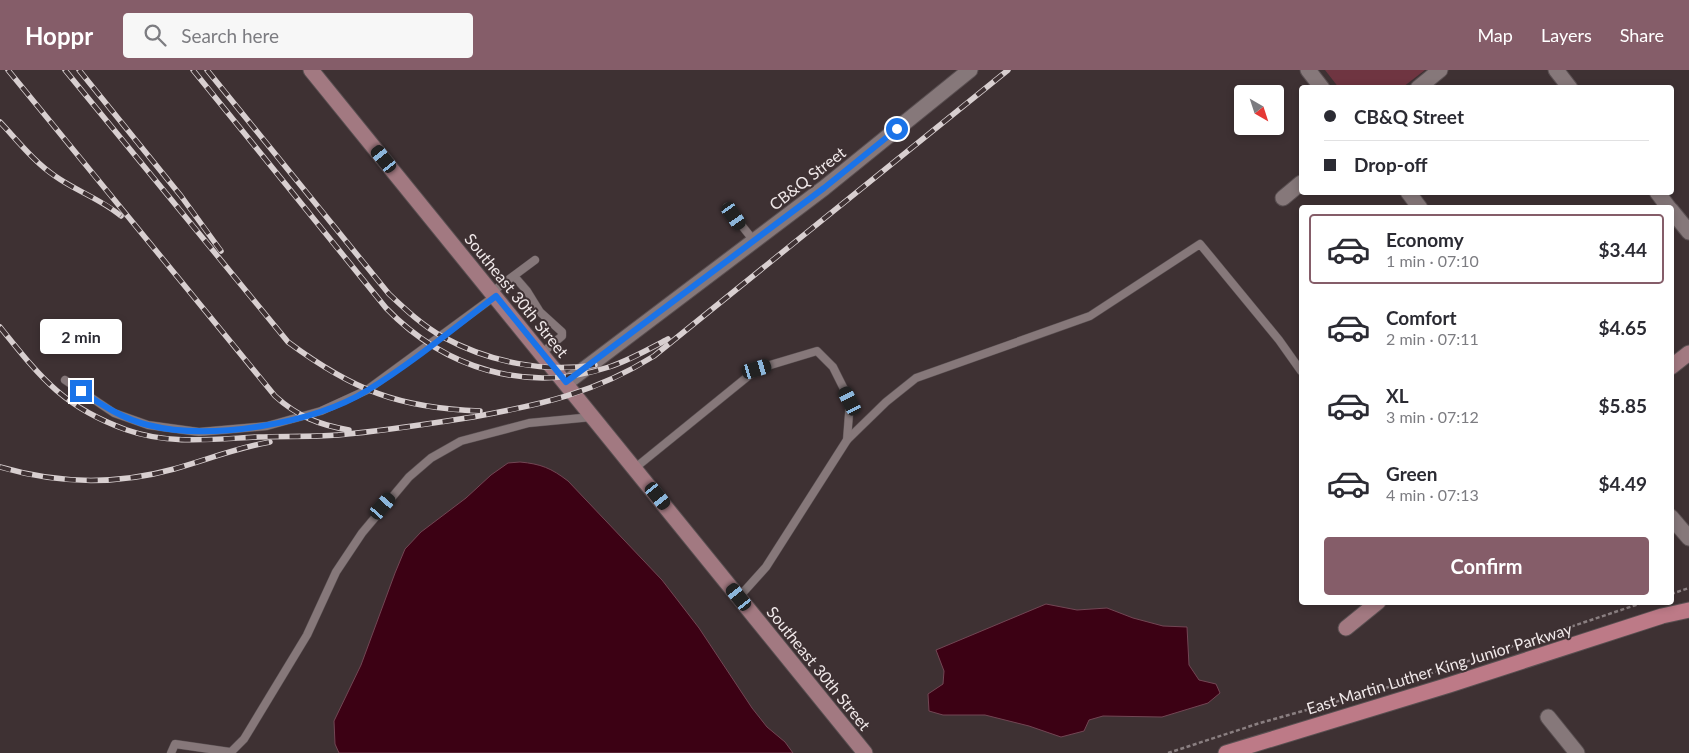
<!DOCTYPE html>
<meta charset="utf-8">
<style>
body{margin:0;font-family:Lato,sans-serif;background:#f7f7f7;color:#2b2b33;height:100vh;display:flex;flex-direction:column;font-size:19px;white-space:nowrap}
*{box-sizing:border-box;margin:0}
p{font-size:16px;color:#7c7c81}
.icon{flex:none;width:28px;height:28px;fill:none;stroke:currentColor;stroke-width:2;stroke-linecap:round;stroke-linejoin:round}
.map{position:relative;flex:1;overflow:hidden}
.details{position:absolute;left:1299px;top:135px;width:375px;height:400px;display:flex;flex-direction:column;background:#fff;border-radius:5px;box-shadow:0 2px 8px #0003}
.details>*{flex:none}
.hud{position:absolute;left:1299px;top:15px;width:375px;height:110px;border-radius:5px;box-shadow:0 2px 8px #0003;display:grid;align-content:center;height:110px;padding:0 25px;background:#fff}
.needle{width:32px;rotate:141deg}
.controls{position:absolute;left:1234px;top:15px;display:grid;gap:10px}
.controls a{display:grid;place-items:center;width:50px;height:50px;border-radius:5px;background:#fff;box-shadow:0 2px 8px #0003;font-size:25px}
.end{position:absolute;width:22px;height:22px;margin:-11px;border:6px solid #1a73e8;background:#fff;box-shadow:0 0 0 2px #fff}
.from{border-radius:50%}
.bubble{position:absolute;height:35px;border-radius:5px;background:#fff;box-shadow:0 2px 8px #0003;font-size:16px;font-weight:700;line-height:35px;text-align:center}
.car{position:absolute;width:15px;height:30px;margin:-15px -8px;border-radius:6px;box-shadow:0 0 4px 1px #0007;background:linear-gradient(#222 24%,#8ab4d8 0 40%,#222 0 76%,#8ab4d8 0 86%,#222 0)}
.hud b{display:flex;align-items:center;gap:18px;height:48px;font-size:19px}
.hud b+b{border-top:1px solid #e1e1e2}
.hud i{width:12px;height:12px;background:#2b2b33}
ul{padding:9px 0 0;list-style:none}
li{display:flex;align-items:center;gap:15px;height:70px;margin:0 10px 8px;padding:0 15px;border:2px solid transparent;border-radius:5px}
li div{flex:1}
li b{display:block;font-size:19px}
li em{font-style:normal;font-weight:700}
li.on{border-color:#855d69}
li>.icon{width:45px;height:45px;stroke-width:1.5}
.primary-button{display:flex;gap:10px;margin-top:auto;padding:10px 25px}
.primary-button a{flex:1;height:58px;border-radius:5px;background:#855d69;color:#fff;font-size:20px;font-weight:700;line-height:58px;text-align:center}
header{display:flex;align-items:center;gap:30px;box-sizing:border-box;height:70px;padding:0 25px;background:#855d69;color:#fff}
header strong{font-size:24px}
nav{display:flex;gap:28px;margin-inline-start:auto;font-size:18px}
.search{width:350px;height:45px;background:#f7f7f7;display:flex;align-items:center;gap:12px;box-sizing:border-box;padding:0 18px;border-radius:5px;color:#7c7c81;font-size:19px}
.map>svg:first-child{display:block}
</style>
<header>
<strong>Hoppr</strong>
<div class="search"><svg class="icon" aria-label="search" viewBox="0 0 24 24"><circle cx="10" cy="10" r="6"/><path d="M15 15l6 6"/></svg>Search here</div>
<nav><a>Map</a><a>Layers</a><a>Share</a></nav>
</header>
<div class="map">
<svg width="1689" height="683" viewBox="0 0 1689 683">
<rect width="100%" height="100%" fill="#3e3133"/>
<path fill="#6f3541" d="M1325 0H1425L1403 17 1339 18Z"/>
<g fill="#3c0114" stroke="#724654">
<path d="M520 392C541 394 551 398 568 411L662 510 699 558 752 638 767 657 785 672 793 683H339L335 674 334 651 361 595 395 503 405 479 421 462 466 428 491 405 508 393Z"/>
<path d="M1046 534 1077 540 1107 538 1133 548 1163 556 1187 557 1189 595 1199 610 1216 614 1220 623 1208 633 1162 647 1103 646 1089 650 1084 661 1061 667 1029 656 985 645H943L929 641 928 624 943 614 944 601 936 580Z"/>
</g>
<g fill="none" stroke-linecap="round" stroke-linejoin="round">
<g stroke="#594f51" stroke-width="9">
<g id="lane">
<path d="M727 137 754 171"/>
<path d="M514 206 527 221 540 242 562 262V266L542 283"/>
<path d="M492 222 535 190"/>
<path d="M65 310 114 343 148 355 199 362 267 356 321 341 367 320 495 226"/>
<path d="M847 370 886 332 916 308 1090 246 1200 174 1279 270 1301 301"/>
<path d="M635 398 757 299 817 281 833 297 850 331 847 370 766 497 739 527"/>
<path d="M171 683 175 674 230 682"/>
<path d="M230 683 244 669 307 565 336 502 362 463 409 407 431 388 461 371 529 353 592 347"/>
</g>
</g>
<g stroke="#594f51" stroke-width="17">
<g id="street">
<path d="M1308 0 1322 18"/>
<path d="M1556 0 1570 18"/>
<path d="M1418 18 1440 0"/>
<path d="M1408 122 1420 138"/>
<path d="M1657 122 1669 138"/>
<path d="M1283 128 1301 113"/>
<path d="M1671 140 1689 162"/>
<path d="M566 313 824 118 970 0"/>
<path d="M1671 447 1689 468"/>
<path d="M1548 647 1577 683"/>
</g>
</g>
<g stroke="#594f51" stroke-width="17">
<g id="secondary">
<path d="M311 0 865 683"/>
<path d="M1671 297 1689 283"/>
<path d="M1346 558 1378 532"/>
</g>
</g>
<g stroke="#594f51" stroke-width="17">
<path id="primary" d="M1226 683 1449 615 1662 546 1689 540"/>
</g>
<g stroke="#8a7f81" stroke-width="2.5" stroke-dasharray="4 2.5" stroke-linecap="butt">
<path d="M1671 524 1689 518"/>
<path d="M1168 683 1260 653 1399 614 1645 532"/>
</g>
<use href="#lane" stroke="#86787a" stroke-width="8"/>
<use href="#street" stroke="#86787a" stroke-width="15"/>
<use href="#secondary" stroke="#a27981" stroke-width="15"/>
<use href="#primary" stroke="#bd7a87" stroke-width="15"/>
<g stroke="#d8cfd0" stroke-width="5.5">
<g id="rail">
<path d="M8 0 275 326C297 346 319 355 349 360"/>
<path d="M65 0 288 272C353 320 398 338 480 341"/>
<path d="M79 0 181 126 221 181"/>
<path d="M193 0 386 238C445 299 527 324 609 297 630 290 649 279 668 269"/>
<path d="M207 0 389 224C406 240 423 256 443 267 489 292 544 303 595 295"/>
<path d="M0 52C17 70 34 92 55 106 76 121 101 129 121 146"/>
<path d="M0 257C41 308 63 337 127 360 169 375 215 369 258 367 285 366 311 367 338 365 383 361 428 354 473 347 540 335 595 323 654 286L1008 0"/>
<path d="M0 397C58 414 116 415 174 399 206 390 236 378 270 372"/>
</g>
</g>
<use href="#rail" stroke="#3e3133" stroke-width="4" stroke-dasharray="11" stroke-linecap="butt"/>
</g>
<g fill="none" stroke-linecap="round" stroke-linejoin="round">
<path stroke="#1a73e8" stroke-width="6" d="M81 321C102 335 123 349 148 355 210 371 313 354 368 320 412 293 454 258 496 226L566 312 824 118 897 59"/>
</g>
<g text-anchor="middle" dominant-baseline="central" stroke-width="4" stroke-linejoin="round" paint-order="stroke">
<g font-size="16" fill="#f0e8e9" stroke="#3e3133">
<text transform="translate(807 108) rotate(-38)">CB&amp;Q Street</text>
<text transform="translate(517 225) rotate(51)">Southeast 30th Street</text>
<text transform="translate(819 598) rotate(51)">Southeast 30th Street</text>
<text transform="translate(1439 598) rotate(-17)">East Martin Luther King Junior Parkway</text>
</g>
</g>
</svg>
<div class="controls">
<a><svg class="needle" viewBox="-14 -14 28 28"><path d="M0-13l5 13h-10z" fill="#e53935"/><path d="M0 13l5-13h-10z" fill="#7c7c81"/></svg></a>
</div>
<i class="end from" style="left:897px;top:59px"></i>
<i class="end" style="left:81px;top:321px"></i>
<div class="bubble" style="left:40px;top:249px;width:82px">2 min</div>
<i class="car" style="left:384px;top:89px;rotate:321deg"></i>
<i class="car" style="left:734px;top:146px;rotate:145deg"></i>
<i class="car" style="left:757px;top:299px;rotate:74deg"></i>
<i class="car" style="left:850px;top:331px;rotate:333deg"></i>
<i class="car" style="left:658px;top:426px;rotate:141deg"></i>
<i class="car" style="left:383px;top:436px;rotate:41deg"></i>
<i class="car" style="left:739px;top:527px;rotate:321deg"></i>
<div class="hud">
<b><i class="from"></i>CB&amp;Q Street</b>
<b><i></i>Drop-off</b>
</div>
<section class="details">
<ul>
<li class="on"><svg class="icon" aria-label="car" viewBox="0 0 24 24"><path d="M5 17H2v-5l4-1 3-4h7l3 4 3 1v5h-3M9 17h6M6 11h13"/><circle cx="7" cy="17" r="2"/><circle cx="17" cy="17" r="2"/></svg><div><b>Economy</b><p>1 min · 07:10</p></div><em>$3.44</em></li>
<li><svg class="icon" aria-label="car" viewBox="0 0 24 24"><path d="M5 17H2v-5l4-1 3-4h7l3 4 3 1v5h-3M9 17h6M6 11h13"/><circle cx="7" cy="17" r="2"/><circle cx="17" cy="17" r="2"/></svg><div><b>Comfort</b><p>2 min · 07:11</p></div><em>$4.65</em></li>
<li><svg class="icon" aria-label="car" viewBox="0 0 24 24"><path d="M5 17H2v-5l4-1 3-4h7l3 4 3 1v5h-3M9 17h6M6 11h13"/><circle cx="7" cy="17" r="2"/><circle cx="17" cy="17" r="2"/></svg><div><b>XL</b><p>3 min · 07:12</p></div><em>$5.85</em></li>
<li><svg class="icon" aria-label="car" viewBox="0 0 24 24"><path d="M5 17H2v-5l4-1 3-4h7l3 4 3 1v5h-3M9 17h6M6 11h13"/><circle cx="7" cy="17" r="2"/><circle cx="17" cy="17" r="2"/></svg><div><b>Green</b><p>4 min · 07:13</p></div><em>$4.49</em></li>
</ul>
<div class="primary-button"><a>Confirm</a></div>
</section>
</div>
